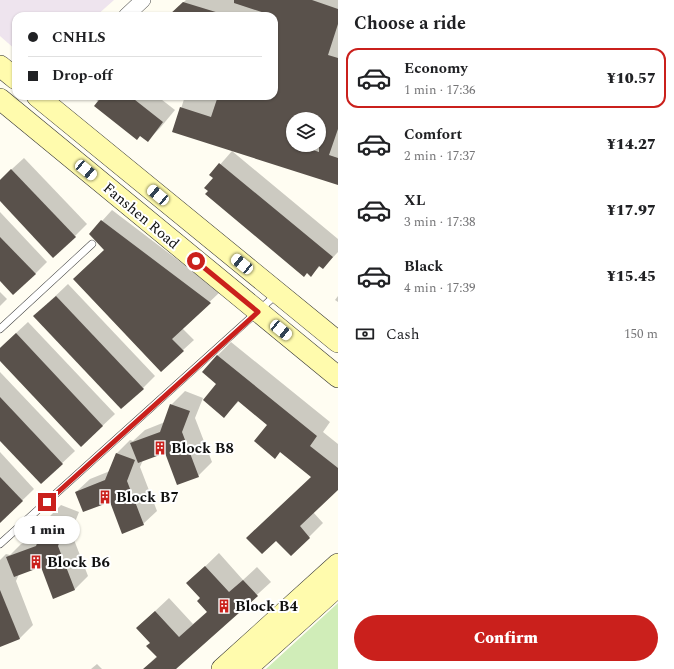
<!DOCTYPE html>
<meta charset="utf-8">
<style>
body{margin:0;font-family:Spectral,serif;background:#f6f6f6;color:#202124;height:100vh;display:flex;flex-direction:column;font-size:15px;white-space:nowrap}
*{box-sizing:border-box;margin:0}
p{font-size:13px;color:#757577}
.icon{flex:none;width:22px;height:22px;fill:none;stroke:currentColor;stroke-width:2;stroke-linecap:round;stroke-linejoin:round}
.map{position:relative;flex:1;overflow:hidden}
.sheet{display:flex;flex-direction:column;background:#fff;width:336px}
.sheet>*{flex:none}
.guide{position:absolute;left:12px;top:12px;width:266px;height:88px;border-radius:12px;box-shadow:0 1px 3px #0004;display:grid;align-content:center;height:88px;padding:0 16px;background:#fff}
.controls{position:absolute;left:286px;top:112px;display:grid;gap:8px}
.controls a{display:grid;place-items:center;width:40px;height:40px;border-radius:50%;background:#fff;box-shadow:0 1px 3px #0004;font-size:20px}
.end{position:absolute;width:18px;height:18px;margin:-9px;border:5px solid #ca201c;background:#fff;box-shadow:0 0 0 2px #fff}
.from{border-radius:50%}
.bubble{position:absolute;height:28px;border-radius:14px;background:#fff;box-shadow:0 1px 3px #0004;font-size:13px;font-weight:800;line-height:28px;text-align:center}
.car{position:absolute;width:12px;height:24px;margin:-12px -6px;border-radius:5px;box-shadow:0 0 3px 1px #0007;background:linear-gradient(#fff 24%,#345 0 40%,#fff 0 76%,#345 0 86%,#fff 0)}
.guide b{display:flex;align-items:center;gap:14px;height:38px;font-size:15px}
.guide b+b{border-top:1px solid #e0e0e0}
.guide i{width:10px;height:10px;background:#202124}
ul{padding:0;list-style:none}
li{display:flex;align-items:center;gap:12px;height:60px;margin:0 8px 6px;padding:0 8px;border:2px solid transparent;border-radius:12px}
li div{flex:1}
li b{display:block;font-size:15px}
li em{font-style:normal;font-weight:800}
li.selected{border-color:#ca201c}
li>.icon{width:36px;height:36px;stroke-width:1.5}
h2{padding:0 16px;font-size:18px;line-height:48px}
.pay{display:flex;align-items:center;gap:10px;height:44px;padding:0 16px;font-size:15px}
.pay p{margin-inline-start:auto}
.action{display:flex;gap:8px;margin-top:auto;padding:8px 16px}
.action a{flex:1;height:46px;border-radius:24px;background:#ca201c;color:#fff;font-size:16px;font-weight:800;line-height:46px;text-align:center}
main{display:flex;flex:1;min-height:0}
.map>svg:first-child{display:block}
</style>
<main>
<div class="map">
<svg width="338" height="669" viewBox="0 0 338 669">
<rect width="100%" height="100%" fill="#fffdf2"/>
<path fill="#eee4ee" d="M0 0H114L96 16H16V50L0 36Z"/>
<path fill="#d0edb8" d="M338 603V669H266Z"/>
<g fill="#0003" fill-rule="evenodd">
<path d="M186 0H338V184L174 131 185 96H274V16H168ZM293 119H319V145H293Z"/>
<path d="M91 96H157L175 110 160 128 148 140Z"/>
<path d="M232 151 338 239V252L323 268 320 266 311 275 211 175Z"/>
<path d="M24 158 87 224 75 236 0 200V180Z"/>
<path d="M112 210 220 292 182 328 194 340 183 350 75 279 105 250 102 221Z"/>
<path d="M0 212 47 262 35 274 0 280Z"/>
<path d="M68 284 155 376 143 388 47 304Z"/>
<path d="M0 292 7 299 0 306Z"/>
<path d="M338 296V302L335 300Z"/>
<path d="M28 322 115 414 81 446 0 360V348Z"/>
<path d="M231 342 330 422 323 432 338 444V489L313 512 323 523 291 555 312 476 281 451 275 457 269 425 239 401 224 416 218 384 217 356Z"/>
<path d="M0 372 75 451 41 483 0 439Z"/>
<path d="M185 391 203 398 195 418 212 462 198 476 165 452 143 460 140 467 157 511 143 524 110 501 76 492 90 479 110 471 116 454 130 440 133 441 145 430 165 422 171 405Z"/>
<path d="M0 452 34 489 1 521 0 520Z"/>
<path d="M61 505 79 512 71 532 88 576 74 590 41 566 19 574 16 581 33 625 20 638 0 646V560L6 554 10 555 21 544 41 536 47 519Z"/>
<path d="M219 553 243 580 257 567 271 582 175 669H144L157 656 151 643 137 628 169 598 193 624 208 611 201 598 188 583Z"/>
<path d="M97 664 102 669H91Z"/>
</g>
<g fill="#59514b" fill-rule="evenodd">
<path d="M234 0H312L338 9V24L328 55 338 58V129L329 155 338 158V185L172 132 180 107 211 117 218 96H274V16L234 3ZM293 119H319V152L298 145H293Z"/>
<path d="M183 2 219 13 218 16H168Z"/>
<path d="M102 96H130L163 122 148 142 140 136 137 140 94 106Z"/>
<path d="M219 163 333 257 323 269 319 266 311 277 307 273 304 277 205 194 208 191 204 188 213 178 209 175Z"/>
<path d="M11 169 76 237 53 258 0 201V180Z"/>
<path d="M101 220 211 303 172 339 184 351 161 372 73 279 104 250 89 234Z"/>
<path d="M0 237 36 274 13 295 0 281Z"/>
<path d="M56 296 144 389 121 409 33 316Z"/>
<path d="M16 333 103 426 81 447 0 361V348Z"/>
<path d="M217 355 317 436 310 446 338 468V490L300 526 310 538 291 556 276 541 262 554 246 538 311 477 280 452 275 459 254 441 267 425 238 401 224 418 203 400 216 384 202 372Z"/>
<path d="M0 397 63 464 41 484 0 441Z"/>
<path d="M170 404 190 411 182 432 199 477 177 485 165 453 138 463 130 443 160 432Z"/>
<path d="M116 453 135 460 127 481 144 525 122 534 110 502 83 512 75 492 105 480Z"/>
<path d="M0 477 23 501 0 523Z"/>
<path d="M47 518 66 526 58 546 75 590 53 599 41 567 14 577 6 557 36 546Z"/>
<path d="M205 566 229 592 243 580 258 596 176 669H143L157 657 146 646 150 643 136 628 155 611 179 637 207 612 197 601 200 598 186 583Z"/>
<path d="M0 590 20 639 0 647Z"/>
</g>
<g fill="none" stroke-linecap="round" stroke-linejoin="round">
<g stroke="#424242" stroke-width="8">
<g id="service">
<path d="M0 329 92 244"/>
<path d="M0 544 277 294"/>
</g>
</g>
<g stroke="#424242" stroke-width="16">
<path id="minor" d="M126 16 143 0"/>
</g>
<g stroke="#313131" stroke-width="22">
<g id="secondary">
<path d="M0 66 16 79"/>
<path d="M37 96 338 342"/>
<path d="M0 99 338 377"/>
<path d="M222 669 338 564"/>
<path d="M246 669 338 586"/>
</g>
</g>
<use href="#service" stroke="#fff" stroke-width="7"/>
<use href="#minor" stroke="#fff" stroke-width="15"/>
<use href="#secondary" stroke="#fffbad" stroke-width="21"/>
</g>
<g fill="none" stroke-linecap="round" stroke-linejoin="round">
<path stroke="#ca201c" stroke-width="5" d="M47 502 258 312 196 261"/>
</g>
<defs>
<g id="building-bare" transform="scale(1.08)"><path d="M-4-6H4V6H1V3H-1V6H-4ZM-2.5-4.3h1.7v1.8h-1.7ZM.8-4.3h1.7v1.8H.8ZM-2.5-1h1.7V.8h-1.7ZM.8-1h1.7V.8H.8Z" fill="#ca201c" stroke="#fff" stroke-width="2.5" paint-order="stroke"/></g>
</defs>
<g fill-rule="evenodd">
<use href="#building-bare" x="160" y="448"/>
<use href="#building-bare" x="105" y="497"/>
<use href="#building-bare" x="36" y="562"/>
<use href="#building-bare" x="224" y="606"/>
</g>
<g text-anchor="middle" dominant-baseline="central" stroke-width="4" stroke-linejoin="round" paint-order="stroke">
<g font-size="15" fill="#0f0f0f" stroke="#fff">
<text transform="translate(141 216) rotate(40)">Fanshen Road</text>
</g>
<g font-size="15" font-weight="bold" fill="#0f0f0f" stroke="#fff" text-anchor="start">
<text x="171" y="448">Block B8</text>
<text x="116" y="497">Block B7</text>
<text x="47" y="562">Block B6</text>
<text x="235" y="606">Block B4</text>
</g>
</g>
</svg>
<div class="controls">
<a><svg class="icon" aria-label="layers" viewBox="0 0 24 24"><path d="M12 4l9 5-9 5-9-5zM3 14l9 5 9-5"/></svg></a>
</div>
<i class="end from" style="left:196px;top:261px"></i>
<i class="end" style="left:47px;top:502px"></i>
<div class="bubble" style="left:14px;top:516px;width:66px">1 min</div>
<i class="car" style="left:86px;top:170px;rotate:130deg"></i>
<i class="car" style="left:158px;top:195px;rotate:310deg"></i>
<i class="car" style="left:242px;top:264px;rotate:309deg"></i>
<i class="car" style="left:281px;top:330px;rotate:129deg"></i>
<div class="guide">
<b><i class="from"></i>CNHLS</b>
<b><i></i>Drop-off</b>
</div>
</div>
<section class="sheet">
<h2>Choose a ride</h2>
<ul>
<li class="selected"><svg class="icon" aria-label="car" viewBox="0 0 24 24"><path d="M5 17H2v-5l4-1 3-4h7l3 4 3 1v5h-3M9 17h6M6 11h13"/><circle cx="7" cy="17" r="2"/><circle cx="17" cy="17" r="2"/></svg><div><b>Economy</b><p>1 min · 17:36</p></div><em>¥10.57</em></li>
<li><svg class="icon" aria-label="car" viewBox="0 0 24 24"><path d="M5 17H2v-5l4-1 3-4h7l3 4 3 1v5h-3M9 17h6M6 11h13"/><circle cx="7" cy="17" r="2"/><circle cx="17" cy="17" r="2"/></svg><div><b>Comfort</b><p>2 min · 17:37</p></div><em>¥14.27</em></li>
<li><svg class="icon" aria-label="car" viewBox="0 0 24 24"><path d="M5 17H2v-5l4-1 3-4h7l3 4 3 1v5h-3M9 17h6M6 11h13"/><circle cx="7" cy="17" r="2"/><circle cx="17" cy="17" r="2"/></svg><div><b>XL</b><p>3 min · 17:38</p></div><em>¥17.97</em></li>
<li><svg class="icon" aria-label="car" viewBox="0 0 24 24"><path d="M5 17H2v-5l4-1 3-4h7l3 4 3 1v5h-3M9 17h6M6 11h13"/><circle cx="7" cy="17" r="2"/><circle cx="17" cy="17" r="2"/></svg><div><b>Black</b><p>4 min · 17:39</p></div><em>¥15.45</em></li>
</ul>
<div class="pay"><svg class="icon" aria-label="cash" viewBox="0 0 24 24"><path d="M3 7h18v10H3z"/><circle cx="12" cy="12" r="2"/></svg>Cash<p>150 m</p></div>
<div class="action"><a>Confirm</a></div>
</section>
</main>
